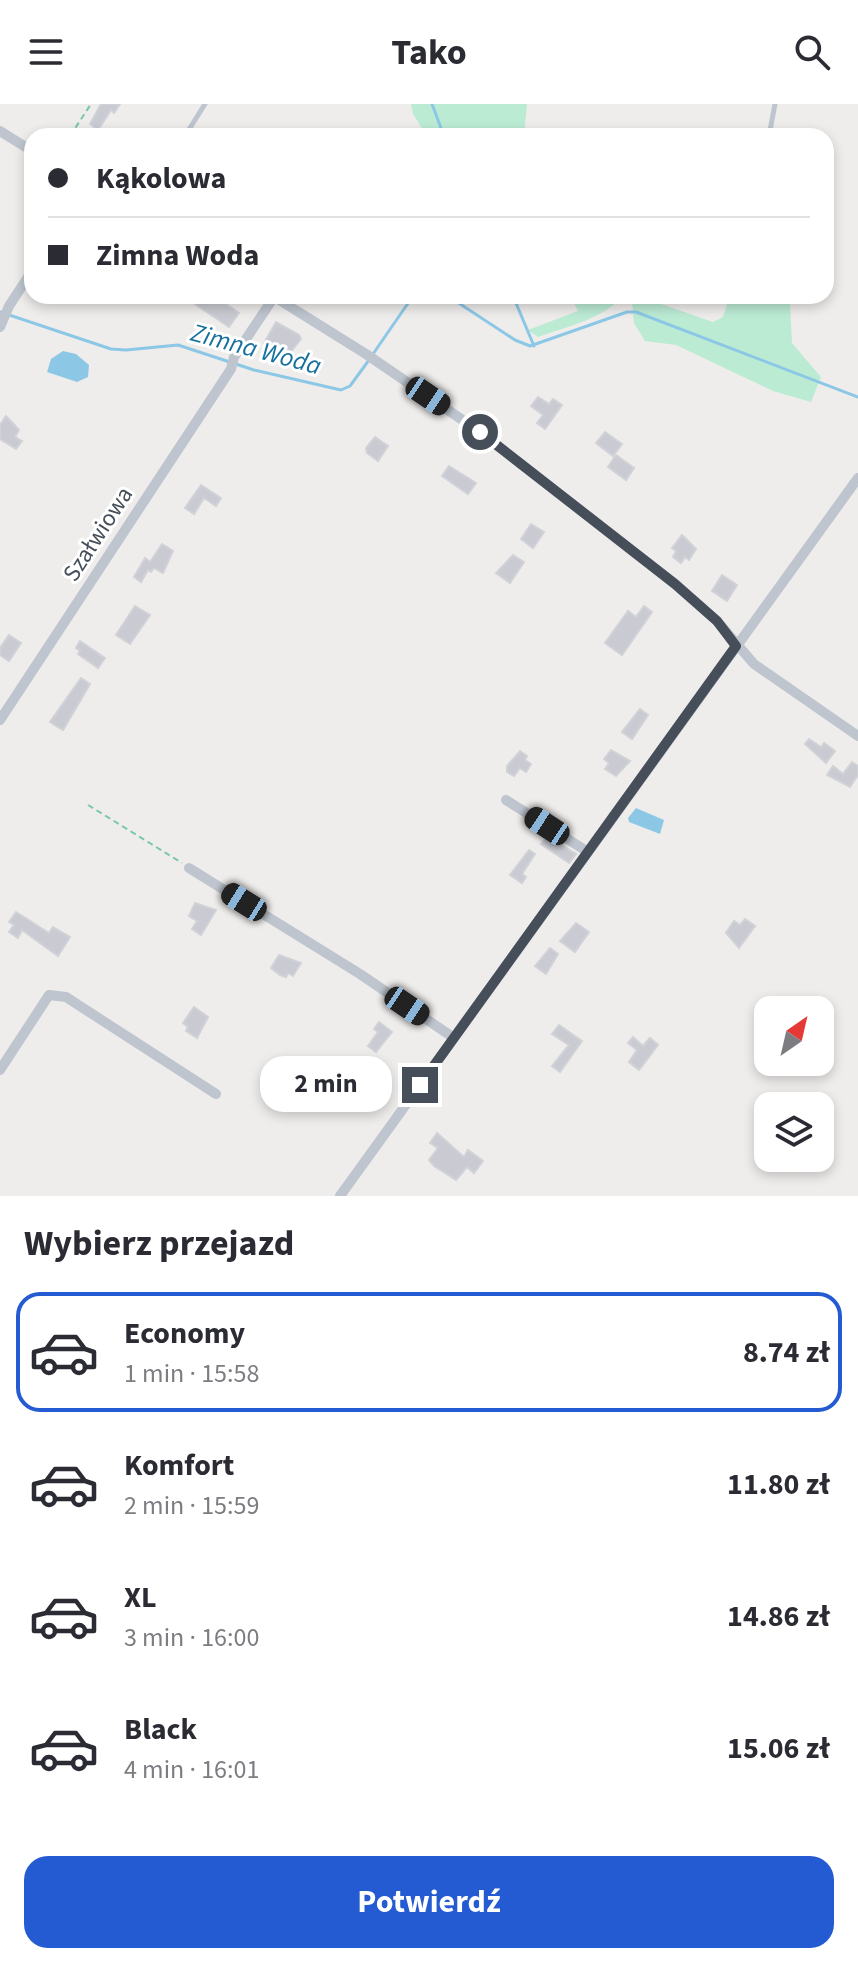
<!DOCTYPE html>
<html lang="pl">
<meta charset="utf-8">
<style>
body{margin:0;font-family:"Source Sans 3",sans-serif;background:#f2f2f3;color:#2b2b33;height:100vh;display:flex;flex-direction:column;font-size:30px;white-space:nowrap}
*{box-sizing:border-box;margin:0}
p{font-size:26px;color:#7c7c81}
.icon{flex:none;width:44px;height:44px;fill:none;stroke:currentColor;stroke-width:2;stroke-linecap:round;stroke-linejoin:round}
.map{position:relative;height:1092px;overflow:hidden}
.panel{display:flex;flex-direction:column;background:#fff;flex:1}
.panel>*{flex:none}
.guide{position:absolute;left:24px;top:24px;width:810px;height:176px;border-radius:24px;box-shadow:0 4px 12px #0003;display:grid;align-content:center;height:176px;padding:0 24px;background:#fff}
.needle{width:52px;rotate:34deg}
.buttons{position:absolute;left:754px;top:892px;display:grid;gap:16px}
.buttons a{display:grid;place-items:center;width:80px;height:80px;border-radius:16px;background:#fff;box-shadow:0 4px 12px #0003;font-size:40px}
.end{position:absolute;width:36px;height:36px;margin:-18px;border:10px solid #464e59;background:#fff;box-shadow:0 0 0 4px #fff}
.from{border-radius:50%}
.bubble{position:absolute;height:56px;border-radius:24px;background:#fff;box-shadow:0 4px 12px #0003;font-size:26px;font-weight:700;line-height:56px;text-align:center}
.car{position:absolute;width:24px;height:48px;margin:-24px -12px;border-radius:10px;box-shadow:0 0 6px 2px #0007;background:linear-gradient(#222 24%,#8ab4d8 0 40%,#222 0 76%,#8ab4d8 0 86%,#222 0)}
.guide b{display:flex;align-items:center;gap:28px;height:76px;font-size:30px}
.guide b+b{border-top:2px solid #e1e1e2}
.guide i{width:20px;height:20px;background:#2b2b33}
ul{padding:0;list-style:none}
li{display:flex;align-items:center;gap:24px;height:120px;margin:0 16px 12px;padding:0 8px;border:4px solid transparent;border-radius:24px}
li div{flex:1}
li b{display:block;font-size:30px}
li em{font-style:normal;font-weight:700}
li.current{border-color:#245bd2}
li>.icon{width:72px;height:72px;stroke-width:1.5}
h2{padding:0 24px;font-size:36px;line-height:96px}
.button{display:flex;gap:16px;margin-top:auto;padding:16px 24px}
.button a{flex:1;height:92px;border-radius:24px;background:#245bd2;color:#fff;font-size:32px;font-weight:700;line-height:92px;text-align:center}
header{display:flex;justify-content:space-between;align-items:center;height:104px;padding:0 24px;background:#fff;font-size:36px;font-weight:700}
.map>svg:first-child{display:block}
</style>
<header><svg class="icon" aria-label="menu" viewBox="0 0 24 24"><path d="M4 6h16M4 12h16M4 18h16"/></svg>Tako<svg class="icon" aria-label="search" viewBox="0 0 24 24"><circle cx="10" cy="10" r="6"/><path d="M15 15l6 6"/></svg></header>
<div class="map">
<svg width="858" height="1092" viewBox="0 0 858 1092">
<rect width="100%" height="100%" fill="#efedec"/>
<g fill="#bcebd4">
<path d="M411 0H527L524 32H427L413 10Z"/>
<path d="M565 192H620L621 194C600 216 566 223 538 233L528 226 578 207 572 195Z"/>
<path d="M638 192 713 218 723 213 727 200 781 192 790 198 792 239 821 273 811 298 773 287 676 241 645 237 634 219 632 198Z"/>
</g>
<g fill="#8cc8e6">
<path d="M63 247 76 250 89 261 88 273 77 278 47 268 51 255Z"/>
<path d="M636 704 664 716 660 730 629 718 628 714Z"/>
</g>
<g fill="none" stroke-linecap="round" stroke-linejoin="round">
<g stroke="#8cc8e6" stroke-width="3">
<path d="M432 0 444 32"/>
<path d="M448 192 515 236 530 242 627 208H636L858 293"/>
<path d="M513 192 534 242"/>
<path d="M0 208 111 245 126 246 178 241 254 266 341 286 350 282 369 256"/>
<path d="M373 250 413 192"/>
</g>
</g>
<g fill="#cacbd2" stroke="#d1d2d8" stroke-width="2">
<path d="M101 0H120L114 9 111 6 98 26 90 20Z"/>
<path d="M183 192H225L222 197 239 209 229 223Z"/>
<path d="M276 218 299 231 301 235 286 254 264 239Z"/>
<path d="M538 293 549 300 553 295 562 301 545 325 537 319 543 311 531 302Z"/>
<path d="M6 312 19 326 15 333 22 337 16 345 0 335V321Z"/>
<path d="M605 328 622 340 613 352 596 339Z"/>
<path d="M375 333 388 342 378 357 367 349 366 344Z"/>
<path d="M616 351 634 364 626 376 608 363Z"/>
<path d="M449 362 476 379 468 390 442 372Z"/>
<path d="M201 381 221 394 216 402 204 394 194 410 185 404Z"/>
<path d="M531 420 544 428 533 444 521 435Z"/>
<path d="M682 431 696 445 689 456 685 453 681 459 673 453 676 447 672 444Z"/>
<path d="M162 440 173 447 163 469 154 464 151 468 148 466 141 478 134 473 145 454 150 458Z"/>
<path d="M513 451 524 458 510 479 496 469Z"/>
<path d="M722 471 737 481 727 497 712 487Z"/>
<path d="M135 502 150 511 130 540 116 531Z"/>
<path d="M644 502 652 508 622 551 605 539 628 507 636 513Z"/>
<path d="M9 531 21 539 9 557 0 551V544Z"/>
<path d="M80 537 105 554 98 564 78 550 80 547 76 544Z"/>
<path d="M81 574 90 580 63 626 50 618Z"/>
<path d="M640 605 648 611 632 635 622 628Z"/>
<path d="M809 635 821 643 824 639 835 647 826 659 805 640Z"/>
<path d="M611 646 630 657 616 672 605 665 609 659 604 655Z"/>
<path d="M520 647 527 652 525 656 531 660 526 668 520 664 514 672 507 668V662Z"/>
<path d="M852 658 858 662V671L850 683 827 671 833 662 843 670Z"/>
<path d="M547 732 576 750 569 759 541 740Z"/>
<path d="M529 746 535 750 522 770 526 773 522 779 510 771Z"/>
<path d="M195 799 216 806 201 831 192 825 197 817 189 812Z"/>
<path d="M16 808 49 829 53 823 70 833 58 852 22 826 18 834 9 828 14 821 9 818Z"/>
<path d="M745 815 755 822 739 844 726 829 734 817 740 821Z"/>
<path d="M576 819 589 828 575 848 560 837Z"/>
<path d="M550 844 558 850 546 870 535 862Z"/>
<path d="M279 851 301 859 293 872 288 869 286 873 280 871 271 864Z"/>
<path d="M194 903 208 913 197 934 186 927 188 923 183 919Z"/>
<path d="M379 918 392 928 376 948 368 942 378 928 374 925Z"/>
<path d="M559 921 582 937 560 968 552 962 569 941 552 930Z"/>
<path d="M633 933 643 942 650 934 658 941 639 966 629 958 637 946 628 939Z"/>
<path d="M369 970 389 985 382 995 361 980Z"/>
<path d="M437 1029 464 1053 468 1046 483 1057 474 1069 467 1063 456 1076 434 1062 429 1056 438 1044 430 1039Z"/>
</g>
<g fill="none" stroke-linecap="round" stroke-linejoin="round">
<g stroke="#77c7a9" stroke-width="2" stroke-dasharray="6 4" stroke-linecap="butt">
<path d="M70 32 91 0"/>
<path d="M88 701 182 759"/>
</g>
<g stroke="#bec5ce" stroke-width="5">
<path d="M185 32 205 0"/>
<path d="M769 32 775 0"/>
</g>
<g stroke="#bec5ce" stroke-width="10">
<path d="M0 27 32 47"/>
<path d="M273 192 366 250 480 328 675 480 717 517 754 560 858 632"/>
<path d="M0 223 9 202 32 167"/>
<path d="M0 616 231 265 234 253 274 193"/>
<path d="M506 696 588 748"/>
<path d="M189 764 360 870 454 934"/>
<path d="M0 966 49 891 66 893 216 990"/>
<path d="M340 1092C511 852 684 613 858 374"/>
</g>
</g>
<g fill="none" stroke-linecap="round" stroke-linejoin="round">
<path stroke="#464e59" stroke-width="10" d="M420 981 736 542 717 517 675 480 480 328"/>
</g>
<g text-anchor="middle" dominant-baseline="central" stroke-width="6" stroke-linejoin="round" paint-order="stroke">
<g font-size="24" fill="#464e59" stroke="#fff">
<text transform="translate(98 430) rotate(-57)">Szałwiowa</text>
</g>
<g font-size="26" font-style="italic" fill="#15709d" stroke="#fff">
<text transform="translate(256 245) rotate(15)">Zimna Woda</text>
</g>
</g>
</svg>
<div class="buttons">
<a><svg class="needle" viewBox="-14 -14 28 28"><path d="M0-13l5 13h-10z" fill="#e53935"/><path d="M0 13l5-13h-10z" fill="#7c7c81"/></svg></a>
<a><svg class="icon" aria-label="layers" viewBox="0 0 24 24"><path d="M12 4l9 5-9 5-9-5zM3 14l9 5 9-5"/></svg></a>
</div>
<i class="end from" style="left:480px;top:328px"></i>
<i class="end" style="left:420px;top:981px"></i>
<div class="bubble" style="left:260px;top:952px;width:132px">2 min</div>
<i class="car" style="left:428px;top:292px;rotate:124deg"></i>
<i class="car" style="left:547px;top:722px;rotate:303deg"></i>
<i class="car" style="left:244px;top:798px;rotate:302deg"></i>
<i class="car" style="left:407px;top:902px;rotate:124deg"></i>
<div class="guide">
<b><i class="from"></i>Kąkolowa</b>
<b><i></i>Zimna Woda</b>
</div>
</div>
<section class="panel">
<h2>Wybierz przejazd</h2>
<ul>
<li class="current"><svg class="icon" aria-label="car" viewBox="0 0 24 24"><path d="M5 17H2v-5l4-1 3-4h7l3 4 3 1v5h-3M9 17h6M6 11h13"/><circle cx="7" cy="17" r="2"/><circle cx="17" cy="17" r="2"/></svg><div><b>Economy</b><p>1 min · 15:58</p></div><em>8.74 zł</em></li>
<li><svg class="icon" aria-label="car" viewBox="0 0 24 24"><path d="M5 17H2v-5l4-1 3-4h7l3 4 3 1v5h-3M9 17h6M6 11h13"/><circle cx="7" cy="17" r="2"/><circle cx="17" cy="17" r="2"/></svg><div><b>Komfort</b><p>2 min · 15:59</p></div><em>11.80 zł</em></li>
<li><svg class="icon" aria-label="car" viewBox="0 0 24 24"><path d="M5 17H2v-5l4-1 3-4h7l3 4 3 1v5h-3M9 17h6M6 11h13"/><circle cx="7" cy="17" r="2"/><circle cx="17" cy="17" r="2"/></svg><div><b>XL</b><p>3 min · 16:00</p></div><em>14.86 zł</em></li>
<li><svg class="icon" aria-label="car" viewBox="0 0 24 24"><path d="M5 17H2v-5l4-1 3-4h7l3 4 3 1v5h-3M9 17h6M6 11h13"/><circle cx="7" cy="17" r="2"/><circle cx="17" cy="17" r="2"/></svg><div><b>Black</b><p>4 min · 16:01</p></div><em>15.06 zł</em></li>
</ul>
<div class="button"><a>Potwierdź</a></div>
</section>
